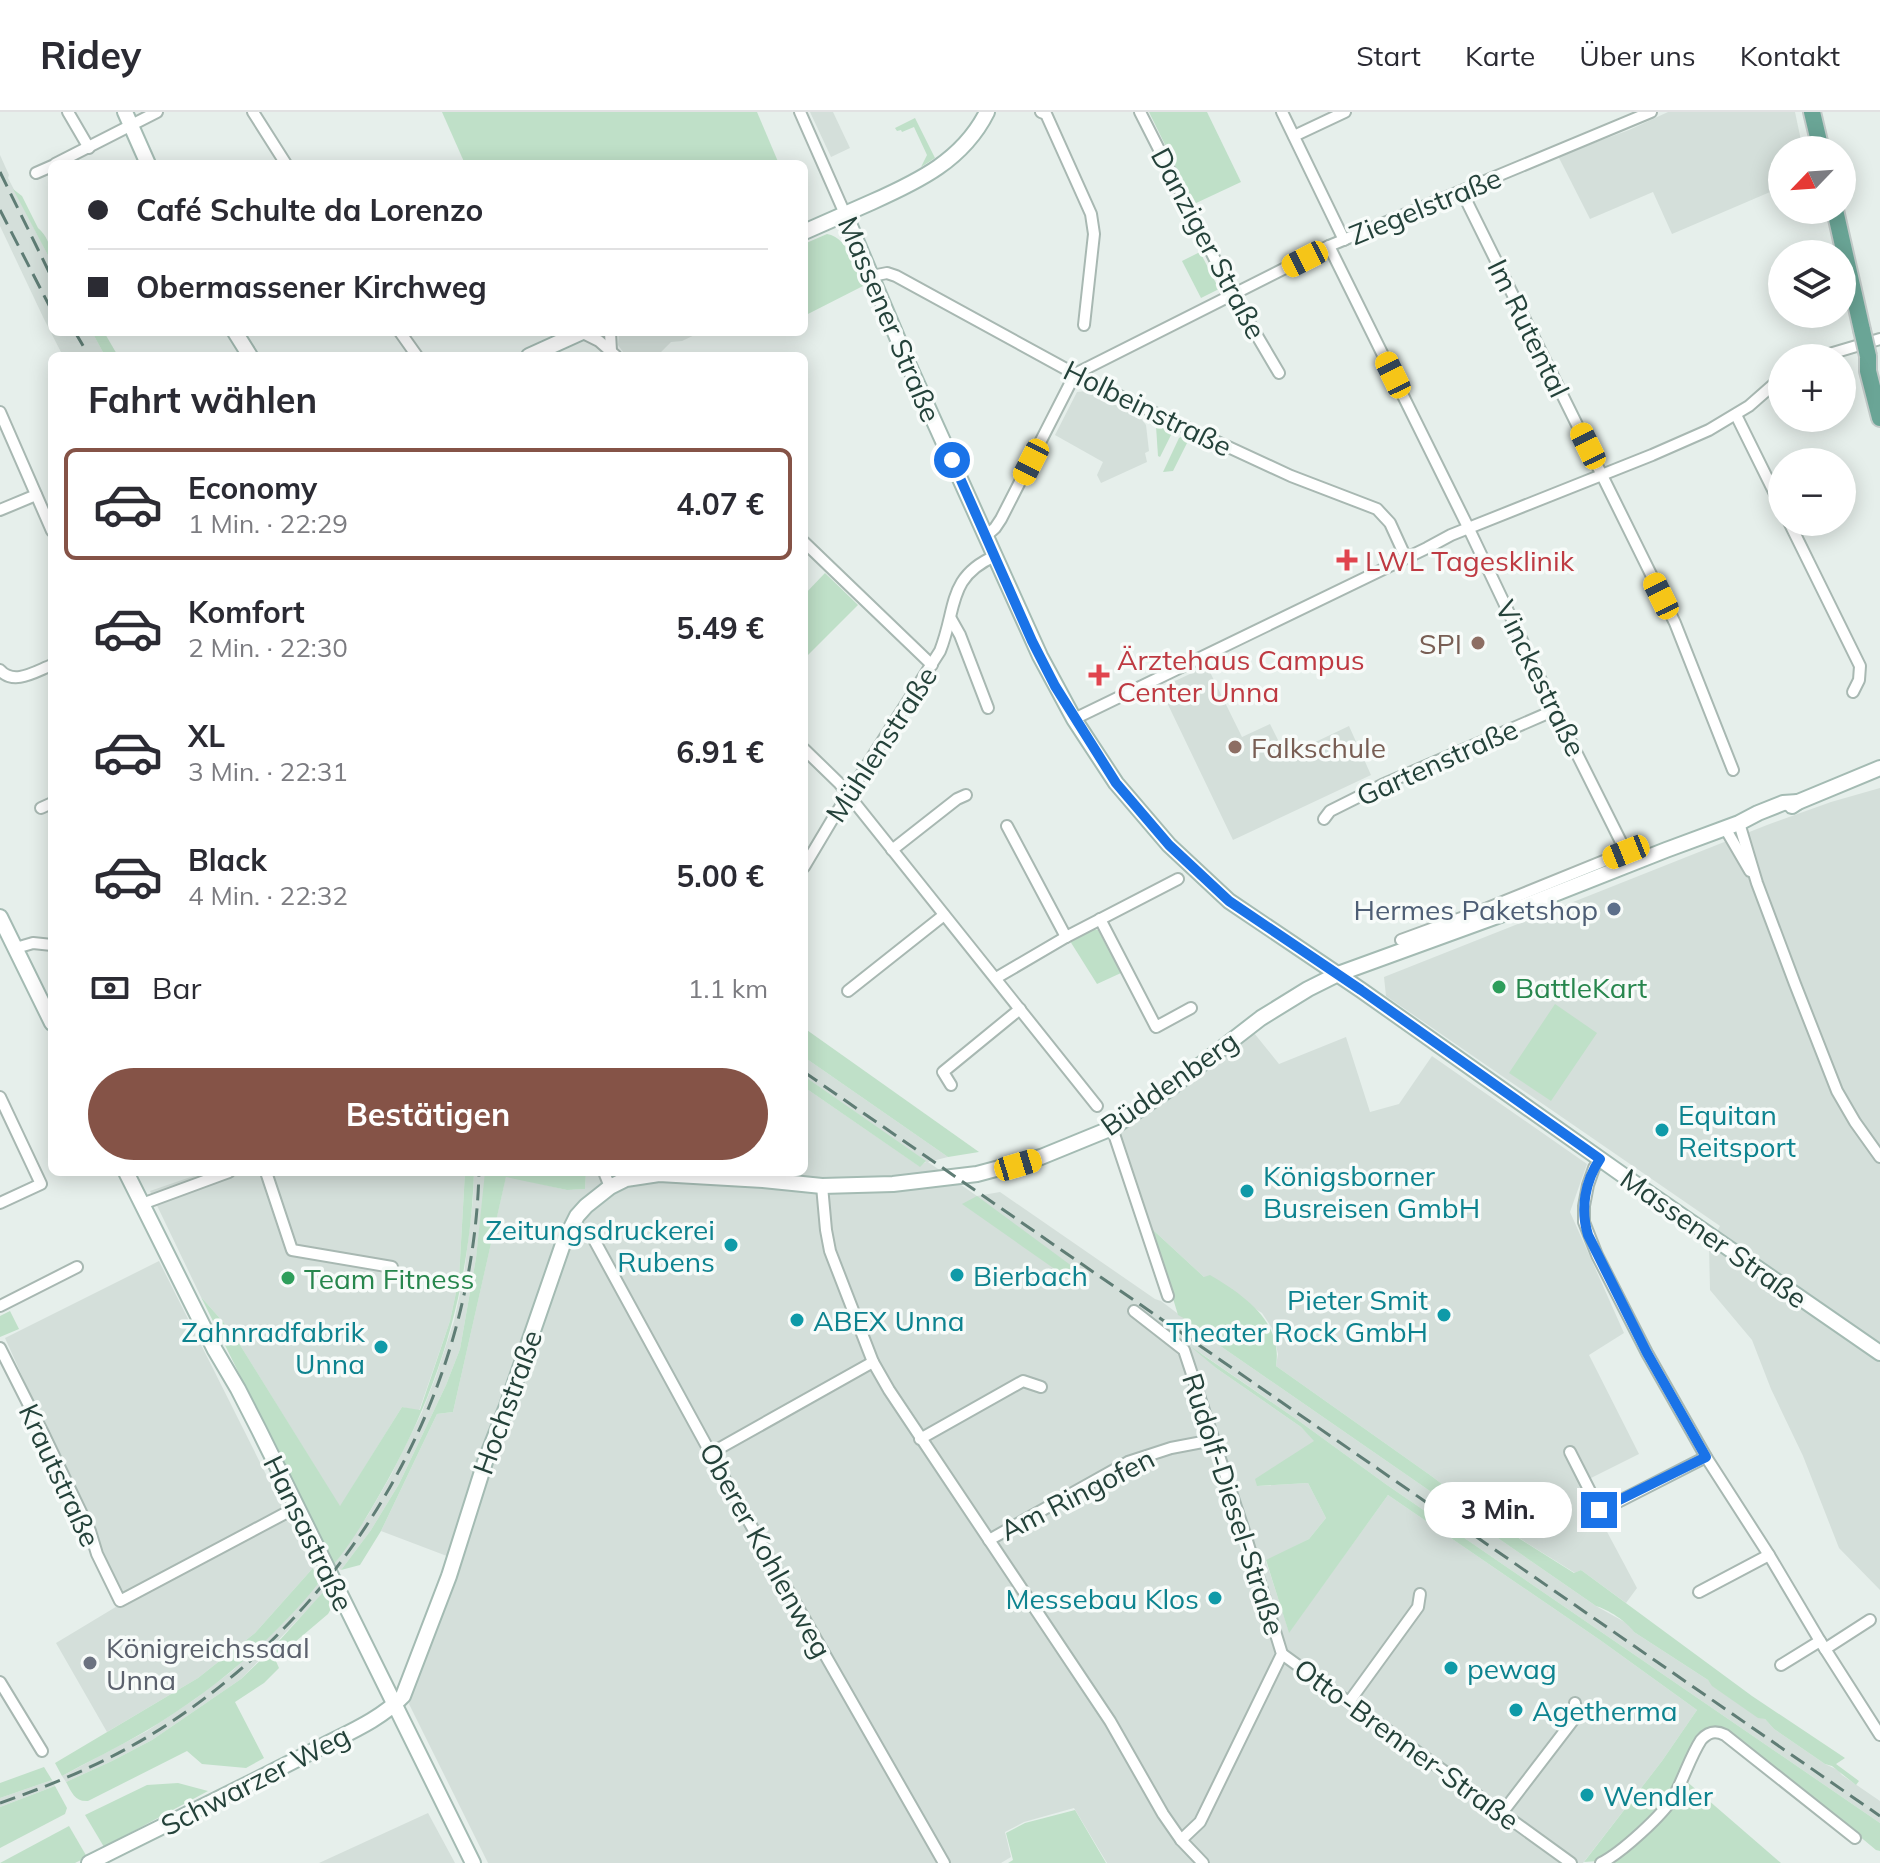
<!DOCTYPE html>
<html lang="de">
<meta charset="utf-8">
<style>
body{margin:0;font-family:Mulish,sans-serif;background:#f7f7f7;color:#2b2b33;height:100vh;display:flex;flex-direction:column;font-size:30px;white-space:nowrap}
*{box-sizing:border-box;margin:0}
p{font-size:26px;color:#7c7c81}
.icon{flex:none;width:44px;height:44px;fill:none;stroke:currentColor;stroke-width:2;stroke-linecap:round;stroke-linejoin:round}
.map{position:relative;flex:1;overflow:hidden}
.drawer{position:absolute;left:48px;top:240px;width:760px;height:824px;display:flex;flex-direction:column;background:#fff;border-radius:12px;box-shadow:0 4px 20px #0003}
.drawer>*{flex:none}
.banner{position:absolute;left:48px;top:48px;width:760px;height:176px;border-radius:12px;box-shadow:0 4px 20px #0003;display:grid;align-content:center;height:176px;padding:0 40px;background:#fff}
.needle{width:52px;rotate:245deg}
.buttons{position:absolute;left:1768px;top:24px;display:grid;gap:16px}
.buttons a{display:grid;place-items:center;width:88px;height:88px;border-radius:50%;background:#fff;box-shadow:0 4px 20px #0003;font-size:40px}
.end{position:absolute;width:36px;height:36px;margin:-18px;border:10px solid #1a73e8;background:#fff;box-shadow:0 0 0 4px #fff}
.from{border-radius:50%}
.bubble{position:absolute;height:56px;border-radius:28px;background:#fff;box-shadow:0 4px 20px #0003;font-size:26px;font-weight:700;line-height:56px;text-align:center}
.car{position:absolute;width:24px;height:48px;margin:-24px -12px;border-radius:10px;box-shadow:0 0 6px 2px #0007;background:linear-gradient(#f5c518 24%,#345 0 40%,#f5c518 0 76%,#345 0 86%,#f5c518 0)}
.banner b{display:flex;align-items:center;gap:28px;height:76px;font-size:30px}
.banner b+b{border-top:2px solid #e1e1e2}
.banner i{width:20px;height:20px;background:#2b2b33}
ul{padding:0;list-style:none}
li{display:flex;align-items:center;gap:24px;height:112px;margin:0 16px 12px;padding:0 24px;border:4px solid transparent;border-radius:12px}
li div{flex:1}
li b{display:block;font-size:30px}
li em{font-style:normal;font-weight:700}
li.current{border-color:#855347}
li>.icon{width:72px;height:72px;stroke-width:1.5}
h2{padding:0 40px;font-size:36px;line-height:96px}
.pay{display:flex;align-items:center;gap:20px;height:88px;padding:0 40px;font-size:30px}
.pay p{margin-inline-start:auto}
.primary-button{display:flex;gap:16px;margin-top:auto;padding:16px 40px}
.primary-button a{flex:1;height:92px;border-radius:48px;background:#855347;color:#fff;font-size:32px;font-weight:700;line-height:92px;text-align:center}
header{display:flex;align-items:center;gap:48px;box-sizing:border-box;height:112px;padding:0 40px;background:#fff;border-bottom:2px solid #e1e1e2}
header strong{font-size:38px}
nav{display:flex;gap:44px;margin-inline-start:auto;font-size:28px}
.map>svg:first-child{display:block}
</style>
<header>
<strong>Ridey</strong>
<nav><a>Start</a><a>Karte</a><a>Über uns</a><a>Kontakt</a></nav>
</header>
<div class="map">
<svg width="1880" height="1751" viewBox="0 0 1880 1751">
<rect width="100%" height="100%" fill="#e6efeb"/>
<g fill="#d4dfda">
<path d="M810 0H833L850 36 831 45Z"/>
<path d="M1668 0H1795L1803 38H1782V75L1672 122 1653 80 1590 107 1558 44 1629 18Z"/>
<path d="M0 43 9 63 8 66 52 151V220H92L105 244H63L44 207 0 114Z"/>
<path d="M619 220H701L682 229 671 230 657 244H626L618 233Z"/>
<path d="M1086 279 1138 303 1146 313 1149 339 1145 341 1147 350 1101 371 1097 363 1103 350 1055 323 1077 280Z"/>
<path d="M1207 554 1242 625 1270 612 1286 644 1349 614 1371 663 1233 728 1160 576Z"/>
<path d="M1880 676V1478L1839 1436 1803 1344 1771 1277 1752 1228 1710 1178 1709 1134 1720 1114 1386 884 1384 865 1767 713 1831 690Z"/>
<path d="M1254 921 1279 952 1346 925 1370 1000 1399 992 1432 944 1587 1052 1570 1100 1624 1221 1589 1243 1639 1342 1581 1371 1637 1476 1626 1491 1581 1458 1575 1461 1487 1406 1430 1363 1276 1254 1278 1242 1272 1216 1262 1201 1204 1165 1152 1117 1118 1021Z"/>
<path d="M804 945 948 1045 928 1050 977 1084 1000 1080 1155 1187 1161 1189 1185 1207 1190 1213 1596 1494 1630 1513 1634 1520 1708 1568 1713 1574 1758 1605 1765 1607 1774 1617 1825 1652 1838 1658 1842 1663 1880 1689V1711L1387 1373 1299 1309 1199 1240 1216 1256 1301 1315 1315 1329 1258 1374 1308 1371 1326 1406 1309 1427 1266 1449 1289 1520 1388 1383 1600 1528 1697 1598 1662 1649 1583 1751H1107L1074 1696 1024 1710 1005 1720 1011 1745 1001 1751H488L409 1592 460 1449 381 1419 437 1302 453 1300 506 1064 567 1078 585 1077 586 1060H804V975L919 1054 926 1050 804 964Z"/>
<path d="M205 1060H465L459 1166 450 1209 419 1299 402 1295 340 1395 232 1220 201 1185 150 1079Z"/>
<path d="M474 1060H485V1069L476 1146 460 1237 446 1273 399 1372 371 1418 341 1458 334 1452 368 1403 391 1363 422 1300 436 1264 454 1209 464 1163 473 1087Z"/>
<path d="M159 1149 313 1456 255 1521 198 1566 107 1620 56 1531 124 1490 5 1226Z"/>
<path d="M318 1472 325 1478 313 1492 241 1567 152 1628 112 1649 66 1670 62 1664 147 1619 195 1587 232 1559 286 1508Z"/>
<path d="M52 1668 55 1674 0 1695V1686Z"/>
<path d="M428 1701 455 1751H319Z"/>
</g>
<g fill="#bfe0c8">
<path d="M442 0H757L779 52H465Z"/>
<path d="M1149 0H1207L1241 70 1194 92Z"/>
<path d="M915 6 935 46 921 55 927 43 914 15 902 20 901 18 897 19 895 16Z"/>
<path d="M13 77 22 84 38 116C48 124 52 138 52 151Z"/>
<path d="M827 122C849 126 855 156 863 174L804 204V132Z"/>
<path d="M1200 140 1219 177 1201 186 1182 149Z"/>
<path d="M92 220H104L118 244H105Z"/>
<path d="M1158 313 1171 321V323L1160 345 1158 344 1156 314Z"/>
<path d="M1183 324 1186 326 1187 331 1173 359 1163 360 1179 326Z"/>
<path d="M825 461 858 493 804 547V483Z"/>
<path d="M1092 817 1098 818 1121 861 1097 872 1070 829Z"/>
<path d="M1555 892 1597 921 1551 989 1509 961Z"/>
<path d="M804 916 979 1040 948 1045 804 945Z"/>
<path d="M804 964 926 1049 920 1055 804 975Z"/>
<path d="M465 1060H474C470 1176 439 1280 381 1380 367 1405 352 1430 334 1452L201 1185 232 1220 340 1394 402 1295 420 1298 450 1209 459 1166Z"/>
<path d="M485 1060H586L585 1077 567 1078 506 1065 453 1300 437 1302 381 1419 360 1453 341 1458 371 1418 399 1372 446 1273 460 1237 476 1146Z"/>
<path d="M977 1084 1084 1163 1076 1172 962 1092Z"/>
<path d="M1152 1117 1204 1165 1210 1163C1244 1183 1283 1210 1276 1254L1430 1363 1487 1406 1574 1461 1581 1458 1752 1584 1845 1646 1836 1652 1859 1669 1856 1673 1832 1654 1825 1652 1774 1617 1765 1607 1758 1606 1712 1574 1708 1568 1634 1520C1628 1510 1607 1497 1596 1494L1190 1213 1185 1207 1178 1203Z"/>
<path d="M10 1199 19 1217 0 1225V1204Z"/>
<path d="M1190 1234 1299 1309 1387 1373 1880 1711V1739L1876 1738 1846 1713 1718 1616H1711L1703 1620 1664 1693 1617 1737 1598 1749 1584 1750 1662 1649 1697 1598 1600 1528 1388 1383 1289 1521 1266 1448 1309 1427 1326 1406 1308 1371 1257 1374 1255 1367 1314 1329 1301 1315 1216 1256Z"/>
<path d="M313 1456 318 1472C270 1531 209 1582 144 1620 117 1636 89 1649 62 1664L55 1651 198 1566 255 1521Z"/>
<path d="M325 1478 332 1495 328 1502 275 1547 279 1556 264 1571 235 1590 264 1646 246 1656 202 1652 187 1639 88 1689C75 1690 72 1681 66 1670L112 1649 152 1628 241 1567 270 1539Z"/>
<path d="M44 1655 52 1668 0 1686V1671Z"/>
<path d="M1685 1668 1781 1751H1607Z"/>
<path d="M178 1671 208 1679 104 1735 85 1703 147 1673Z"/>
<path d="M55 1674 67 1696 65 1702 0 1736V1695Z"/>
<path d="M1075 1698 1106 1751H1008L1013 1748 1006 1721 1025 1711Z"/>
<path d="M69 1714 87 1745 75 1751H0Z"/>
</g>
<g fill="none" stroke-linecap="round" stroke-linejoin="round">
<g stroke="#a8b8b2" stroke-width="14">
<g id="street">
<path d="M68 0 89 36"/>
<path d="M253 0 286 52"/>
<path d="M800 0 845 102"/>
<path d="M1041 0 1046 2 1091 102 1094 122 1084 213"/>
<path d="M1140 0 1233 183 1279 261"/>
<path d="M1282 0 1344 128"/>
<path d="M1294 24 1345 0"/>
<path d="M55 52 157 0"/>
<path d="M36 61 52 54"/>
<path d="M1462 80 1675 511 1733 658"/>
<path d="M1329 134 1468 415 1555 598 1626 740 1483 798 1401 828"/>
<path d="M872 164 887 161 896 164 1075 262 1142 295 1291 364 1377 397 1390 411 1406 446"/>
<path d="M400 220 417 244"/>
<path d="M581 220 599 229 616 244"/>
<path d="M610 220 611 239"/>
<path d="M1816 246 1880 227"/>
<path d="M1075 262 1329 134 1651 0"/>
<path d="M0 300 52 419"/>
<path d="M1736 303 1782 396"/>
<path d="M0 398 36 383"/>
<path d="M1789 410 1860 554 1859 568 1853 580"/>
<path d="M986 424 995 416 1001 407 1075 262"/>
<path d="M804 430 932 553"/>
<path d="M951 507 960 523 988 596"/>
<path d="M0 558C14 574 36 559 52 553"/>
<path d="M1074 607 1427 436 1451 423 1652 343 1709 318 1749 294 1782 265"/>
<path d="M804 637 839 671 1097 994"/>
<path d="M41 696 52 691"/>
<path d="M1324 707 1330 699 1382 673 1555 598"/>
<path d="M1739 711 1757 771 1795 872 1837 979 1855 1010 1880 1045"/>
<path d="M1007 714 1066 825"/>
<path d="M1725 716 1750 759"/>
<path d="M892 738 957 687 966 683"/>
<path d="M804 755 832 708 940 539C957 496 947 465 995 444"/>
<path d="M1100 807 1156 915 1191 896"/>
<path d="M16 836 33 831 52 833"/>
<path d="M996 866 1066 825 1178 767"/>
<path d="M848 879 944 803"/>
<path d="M951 973 943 960 1020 897"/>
<path d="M0 985 41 1072 0 1091"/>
<path d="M1112 1016 1168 1184"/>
<path d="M1600 1047 1594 1056 1588 1073 1584 1094V1110L1597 1143 1647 1241 1706 1345 1769 1443 1820 1529 1880 1623"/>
<path d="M266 1060 292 1138 392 1155"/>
<path d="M604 1060 610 1075"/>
<path d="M822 1074 826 1118 830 1139 873 1250 889 1278 1110 1609 1163 1702 1181 1728 1203 1751"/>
<path d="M142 1092 229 1060"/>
<path d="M592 1124 728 1373 944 1751"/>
<path d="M0 1194 77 1155"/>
<path d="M1134 1199 1184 1238 1244 1419 1282 1542 1200 1710 1181 1728"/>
<path d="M0 1236 43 1321 90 1419 97 1442 120 1489 297 1395"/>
<path d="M920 1327 1023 1269 1041 1275"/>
<path d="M1570 1340 1600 1399 1706 1345"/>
<path d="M711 1341 873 1250"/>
<path d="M989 1428 1128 1350 1171 1336 1213 1328"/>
<path d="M1699 1480 1769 1443"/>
<path d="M1825 1537 1870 1508"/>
<path d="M1282 1542 1571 1751"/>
<path d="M1781 1553 1820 1529"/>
<path d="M0 1570 42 1639"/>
<path d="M1349 1590 1418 1495 1420 1482"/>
<path d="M1502 1701 1574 1607 1575 1591"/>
<path d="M1601 1751C1621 1741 1663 1703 1674 1684 1684 1666 1690 1645 1701 1628 1708 1620 1715 1618 1725 1623L1855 1726"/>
</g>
</g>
<g stroke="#a4bbb3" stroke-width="18">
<g id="secondary">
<path d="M125 0 148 52"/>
<path d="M845 102 910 256 1040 544 1074 607 1116 671 1169 733 1229 789 1361 878 1627 1066 1880 1241"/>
<path d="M804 120C827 110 849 100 872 90 919 69 963 48 987 0"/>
<path d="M235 220 250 244"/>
<path d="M529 244 582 220"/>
<path d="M1792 694 1798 690 1880 656"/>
<path d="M0 805 52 911"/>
<path d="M126 1060 215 1238 238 1277 259 1318 473 1751"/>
<path d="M89 1751C164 1713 240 1677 315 1638 345 1622 379 1609 403 1584L449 1464 485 1350 507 1294 563 1132 577 1104 586 1094 610 1075 626 1067 659 1062 763 1068 822 1074 893 1072 977 1062 1041 1045 1112 1016 1172 975 1261 906 1308 877 1338 862 1514 798 1666 738 1739 711 1758 701 1783 691 1798 690"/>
</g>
</g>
<g stroke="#c2cac8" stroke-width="20">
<g id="primary">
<path d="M1812 0 1821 38"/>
<path d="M1835 98 1862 218"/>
<path d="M1868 244V259L1880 306"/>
</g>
</g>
<use href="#street" stroke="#fff" stroke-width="10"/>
<use href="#secondary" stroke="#fff" stroke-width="14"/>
<use href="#primary" stroke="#6aa596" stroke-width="16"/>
<g stroke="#5f7d75" stroke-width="3" stroke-dasharray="16 8" stroke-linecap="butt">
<path d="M0 60 52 166"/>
<path d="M0 98 52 199"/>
<path d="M75 220 89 244"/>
<path d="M804 960 1880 1704"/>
<path d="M0 1691C52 1673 102 1652 149 1624 345 1505 473 1289 479 1060"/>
</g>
<g stroke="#c2cac8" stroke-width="20" stroke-linecap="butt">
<path id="primary-bridge" d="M1862 218 1868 244"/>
</g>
<use href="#primary-bridge" stroke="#6aa596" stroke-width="16"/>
</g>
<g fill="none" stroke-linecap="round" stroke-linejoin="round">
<path stroke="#1a73e8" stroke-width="10" d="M952 348 1032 529 1055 574 1116 671 1169 733 1229 789 1361 878 1600 1047C1585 1069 1580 1097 1588 1123L1647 1241 1706 1345 1599 1398"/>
</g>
<g fill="#e0444e" stroke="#f7fbf9" stroke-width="3">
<path d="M1343 436h8v8h8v8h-8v8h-8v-8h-8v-8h8z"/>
<path d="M1095 551h8v8h8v8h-8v8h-8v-8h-8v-8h8z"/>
</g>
<g fill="#8d6e63" stroke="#f7fbf9" stroke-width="3">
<circle cx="1478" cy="531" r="8"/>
<circle cx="1235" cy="635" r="8"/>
</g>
<circle fill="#5c6f8a" stroke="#f7fbf9" stroke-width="3" cx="1614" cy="797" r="8"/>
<g fill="#2e9e5b" stroke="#f7fbf9" stroke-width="3">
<circle cx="1499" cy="875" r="8"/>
<circle cx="288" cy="1166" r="8"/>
</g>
<g fill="#0f9aa8" stroke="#f7fbf9" stroke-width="3">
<circle cx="1662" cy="1018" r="8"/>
<circle cx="1247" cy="1079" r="8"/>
<circle cx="731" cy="1133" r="8"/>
<circle cx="957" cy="1163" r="8"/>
<circle cx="1444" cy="1203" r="8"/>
<circle cx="797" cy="1208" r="8"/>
<circle cx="381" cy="1235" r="8"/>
<circle cx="1215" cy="1486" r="8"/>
<circle cx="1451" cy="1556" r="8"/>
<circle cx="1516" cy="1598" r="8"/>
<circle cx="1587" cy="1683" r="8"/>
</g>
<circle fill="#6b7280" stroke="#f7fbf9" stroke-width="3" cx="90" cy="1551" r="8"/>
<g text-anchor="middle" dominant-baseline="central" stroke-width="7" stroke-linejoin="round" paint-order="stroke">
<g font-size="28" fill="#24423a" stroke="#f7fbf9">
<text transform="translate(1425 94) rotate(-22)">Ziegelstraße</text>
<text transform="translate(1209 131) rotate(62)">Danziger Straße</text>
<text transform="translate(890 207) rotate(67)">Massener Straße</text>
<text transform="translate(1529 216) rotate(64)">Im Rutental</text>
<text transform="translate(1148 296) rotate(26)">Holbeinstraße</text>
<text transform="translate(1541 566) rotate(64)">Vinckestraße</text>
<text transform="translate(881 632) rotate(-57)">Mühlenstraße</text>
<text transform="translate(1437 650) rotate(-24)">Gartenstraße</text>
<text transform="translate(1169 971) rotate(-35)">Büddenberg</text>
<text transform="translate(1714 1126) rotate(35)">Massener Straße</text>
<text transform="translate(507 1290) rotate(-70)">Hochstraße</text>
<text transform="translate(60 1363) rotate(65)">Krautstraße</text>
<text transform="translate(1077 1382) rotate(-27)">Am Ringofen</text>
<text transform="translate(1234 1392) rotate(72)">Rudolf-Diesel-Straße</text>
<text transform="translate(309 1421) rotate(64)">Hansastraße</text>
<text transform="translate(766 1438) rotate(61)">Oberer Kohlenweg</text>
<text transform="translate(1407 1632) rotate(36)">Otto-Brenner-Straße</text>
<text transform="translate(255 1668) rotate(-27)">Schwarzer Weg</text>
</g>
<g font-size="28" fill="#be3a42" stroke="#f7fbf9" text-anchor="start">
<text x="1365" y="448">LWL Tagesklinik</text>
<text x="1117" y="547">Ärztehaus Campus<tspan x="1117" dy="32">Center Unna</tspan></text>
</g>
<g font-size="28" fill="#785e54" stroke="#f7fbf9" text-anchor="end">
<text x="1462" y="531">SPI</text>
<text x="1251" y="635" text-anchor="start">Falkschule</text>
</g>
<g font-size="28" fill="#4e5e75" stroke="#f7fbf9" text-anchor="end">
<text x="1598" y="797">Hermes Paketshop</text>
</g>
<g font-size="28" fill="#27864d" stroke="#f7fbf9" text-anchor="start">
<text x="1515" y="875">BattleKart</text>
<text x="304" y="1166">Team Fitness</text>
</g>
<g font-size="28" fill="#0d838f" stroke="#f7fbf9" text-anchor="start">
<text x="1678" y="1002">Equitan<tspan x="1678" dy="32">Reitsport</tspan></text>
<text x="1263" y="1063">Königsborner<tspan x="1263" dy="32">Busreisen GmbH</tspan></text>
<text x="715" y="1117" text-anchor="end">Zeitungsdruckerei<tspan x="715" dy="32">Rubens</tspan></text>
<text x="973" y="1163">Bierbach</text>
<text x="1428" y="1187" text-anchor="end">Pieter Smit<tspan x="1428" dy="32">Theater Rock GmbH</tspan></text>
<text x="813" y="1208">ABEX Unna</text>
<text x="365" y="1219" text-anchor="end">Zahnradfabrik<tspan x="365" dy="32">Unna</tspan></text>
<text x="1199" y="1486" text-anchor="end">Messebau Klos</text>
<text x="1467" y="1556">pewag</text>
<text x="1532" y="1598">Agetherma</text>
<text x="1603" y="1683">Wendler</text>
</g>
<g font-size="28" fill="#5b616d" stroke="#f7fbf9" text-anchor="start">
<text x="106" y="1535">Königreichssaal<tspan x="106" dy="32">Unna</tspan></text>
</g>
</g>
</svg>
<div class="buttons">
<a><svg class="needle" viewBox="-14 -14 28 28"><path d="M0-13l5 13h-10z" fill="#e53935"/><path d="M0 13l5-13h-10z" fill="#7c7c81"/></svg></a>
<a><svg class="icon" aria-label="layers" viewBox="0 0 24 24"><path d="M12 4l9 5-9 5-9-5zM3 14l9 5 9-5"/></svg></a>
<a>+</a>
<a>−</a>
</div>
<i class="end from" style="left:952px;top:348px"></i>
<i class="end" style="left:1599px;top:1398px"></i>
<div class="bubble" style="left:1424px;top:1370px;width:148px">3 Min.</div>
<i class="car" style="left:1305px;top:147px;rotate:243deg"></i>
<i class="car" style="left:1393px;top:263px;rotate:334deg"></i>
<i class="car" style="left:1588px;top:334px;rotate:334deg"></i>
<i class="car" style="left:1031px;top:350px;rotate:207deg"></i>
<i class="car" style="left:1661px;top:484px;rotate:334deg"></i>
<i class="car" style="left:1626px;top:740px;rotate:248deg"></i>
<i class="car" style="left:1018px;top:1053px;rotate:73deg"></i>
<div class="banner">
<b><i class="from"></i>Café Schulte da Lorenzo</b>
<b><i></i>Obermassener Kirchweg</b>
</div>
<section class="drawer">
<h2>Fahrt wählen</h2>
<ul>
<li class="current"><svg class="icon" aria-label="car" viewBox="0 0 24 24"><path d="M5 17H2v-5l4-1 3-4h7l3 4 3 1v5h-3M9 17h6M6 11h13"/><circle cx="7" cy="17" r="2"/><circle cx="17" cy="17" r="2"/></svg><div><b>Economy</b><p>1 Min. · 22:29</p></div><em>4.07 €</em></li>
<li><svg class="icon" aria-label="car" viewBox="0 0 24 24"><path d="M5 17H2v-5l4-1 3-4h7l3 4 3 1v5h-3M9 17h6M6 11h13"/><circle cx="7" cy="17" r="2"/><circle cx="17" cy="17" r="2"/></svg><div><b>Komfort</b><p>2 Min. · 22:30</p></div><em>5.49 €</em></li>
<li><svg class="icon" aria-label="car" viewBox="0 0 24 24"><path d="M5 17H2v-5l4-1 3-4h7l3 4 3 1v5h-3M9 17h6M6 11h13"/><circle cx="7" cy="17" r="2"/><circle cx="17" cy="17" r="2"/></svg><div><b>XL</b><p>3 Min. · 22:31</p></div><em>6.91 €</em></li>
<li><svg class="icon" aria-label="car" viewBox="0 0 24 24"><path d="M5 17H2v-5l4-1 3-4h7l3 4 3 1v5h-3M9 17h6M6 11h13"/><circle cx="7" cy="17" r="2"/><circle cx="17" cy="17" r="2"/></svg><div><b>Black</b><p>4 Min. · 22:32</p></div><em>5.00 €</em></li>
</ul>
<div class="pay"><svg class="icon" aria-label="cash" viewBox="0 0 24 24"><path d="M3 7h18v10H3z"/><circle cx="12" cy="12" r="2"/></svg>Bar<p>1.1 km</p></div>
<div class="primary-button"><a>Bestätigen</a></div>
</section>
</div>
